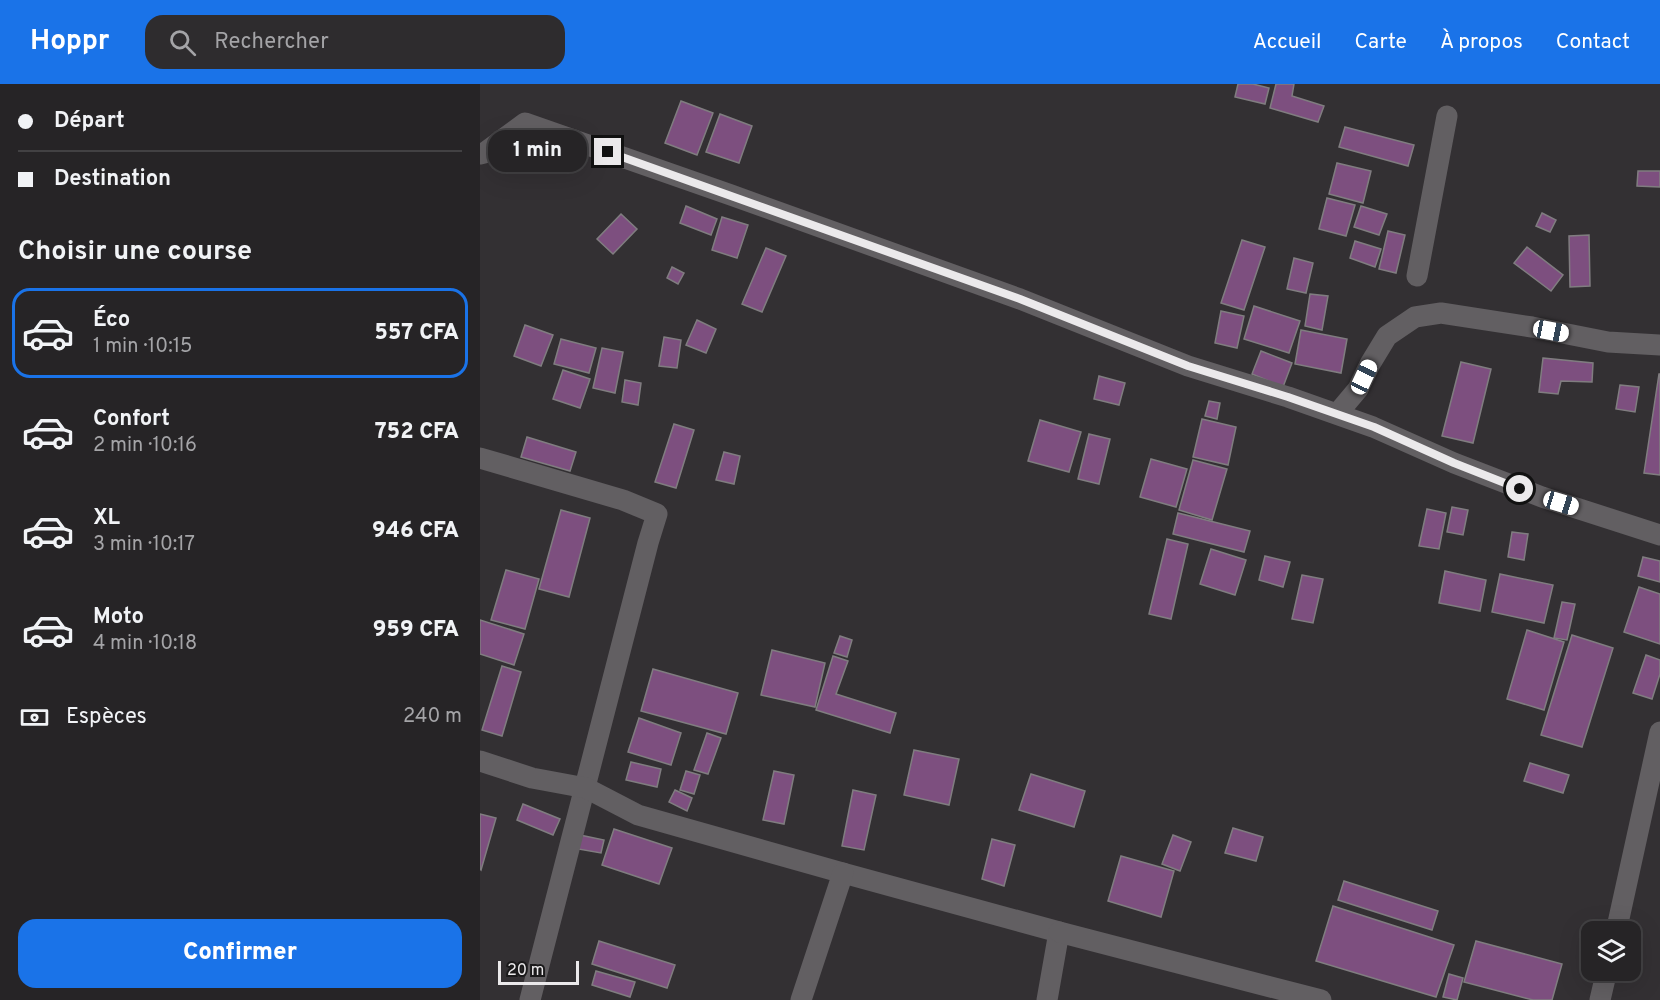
<!DOCTYPE html>
<html lang="fr">
<meta charset="utf-8">
<style>
body{margin:0;font-family:Overpass,sans-serif;background:#2e2c2e;color:#f1f3f6;height:100vh;display:flex;flex-direction:column;font-size:22px;white-space:nowrap}
*{box-sizing:border-box;margin:0}
p{font-size:20px;color:#a4a4a7}
.icon{flex:none;width:33px;height:33px;fill:none;stroke:currentColor;stroke-width:2;stroke-linecap:round;stroke-linejoin:round}
.map{position:relative;flex:1;overflow:hidden}
.details{display:flex;flex-direction:column;background:#262426;width:480px}
.details>*{flex:none}
.top-card{display:grid;align-content:center;height:132px;padding:0 18px;background:#262426}
.fabs{position:absolute;left:1101px;top:837px;display:grid;gap:12px}
.fabs a{display:grid;place-items:center;width:60px;height:60px;border-radius:12px;background:#262426;box-shadow:0 6px 24px #0002,0 0 0 2px #424143;font-size:30px}
.scale{position:absolute;left:18px;bottom:15px;width:81px;box-sizing:border-box;padding-left:6px;border:3px solid #ebe9eb;border-top:0;font-size:16px;line-height:21px;white-space:nowrap;color:#ebe9eb;-webkit-text-stroke:4px #1a191a;paint-order:stroke}
.end{position:absolute;width:27px;height:27px;margin:-14px;border:8px solid #ebe9eb;background:#111;box-shadow:0 0 0 3px #111}
.from{border-radius:50%}
.bubble{position:absolute;height:42px;border-radius:18px;background:#262426;box-shadow:0 6px 24px #0002,0 0 0 2px #424143;font-size:20px;font-weight:800;line-height:42px;text-align:center}
.car{position:absolute;width:18px;height:36px;margin:-18px -9px;border-radius:8px;box-shadow:0 0 4px 2px #0007;background:linear-gradient(#fff 24%,#345 0 40%,#fff 0 76%,#345 0 86%,#fff 0)}
.top-card b{display:flex;align-items:center;gap:21px;height:57px;font-size:22px}
.top-card b+b{border-top:2px solid #424143}
.top-card i{width:15px;height:15px;background:#f1f3f6}
ul{padding:0;list-style:none}
li{display:flex;align-items:center;gap:18px;height:90px;margin:0 12px 9px;padding:0 6px;border:3px solid transparent;border-radius:18px}
li div{flex:1}
li b{display:block;font-size:22px}
li em{font-style:normal;font-weight:800}
li.on{border-color:#1a73e8}
li>.icon{width:54px;height:54px;stroke-width:1.5}
h2{padding:0 18px;font-size:27px;line-height:72px}
.pay{display:flex;align-items:center;gap:15px;height:66px;padding:0 18px;font-size:22px}
.pay p{margin-inline-start:auto}
.primary-button{display:flex;gap:12px;margin-top:auto;padding:12px 18px}
.primary-button a{flex:1;height:69px;border-radius:18px;background:#1a73e8;color:#fff;font-size:24px;font-weight:800;line-height:69px;text-align:center}
header{display:flex;align-items:center;gap:36px;box-sizing:border-box;height:84px;padding:0 30px;background:#1a73e8;color:#fff}
header strong{font-size:28px}
nav{display:flex;gap:33px;margin-inline-start:auto;font-size:21px}
.search{width:420px;height:54px;background:#2e2c2e;display:flex;align-items:center;gap:15px;box-sizing:border-box;padding:0 21px;border-radius:18px;color:#a4a4a7;font-size:22px}
main{display:flex;flex:1;min-height:0}
.map>svg:first-child{display:block}
</style>
<header>
<strong>Hoppr</strong>
<div class="search"><svg class="icon" aria-label="search" viewBox="0 0 24 24"><circle cx="10" cy="10" r="6"/><path d="M15 15l6 6"/></svg>Rechercher</div>
<nav><a>Accueil</a><a>Carte</a><a>À propos</a><a>Contact</a></nav>
</header>
<main>
<section class="details">
<div class="top-card">
<b><i class="from"></i>Départ</b>
<b><i></i>Destination</b>
</div>
<h2>Choisir une course</h2>
<ul>
<li class="on"><svg class="icon" aria-label="car" viewBox="0 0 24 24"><path d="M5 17H2v-5l4-1 3-4h7l3 4 3 1v5h-3M9 17h6M6 11h13"/><circle cx="7" cy="17" r="2"/><circle cx="17" cy="17" r="2"/></svg><div><b>Éco</b><p>1 min · 10:15</p></div><em>557 CFA</em></li>
<li><svg class="icon" aria-label="car" viewBox="0 0 24 24"><path d="M5 17H2v-5l4-1 3-4h7l3 4 3 1v5h-3M9 17h6M6 11h13"/><circle cx="7" cy="17" r="2"/><circle cx="17" cy="17" r="2"/></svg><div><b>Confort</b><p>2 min · 10:16</p></div><em>752 CFA</em></li>
<li><svg class="icon" aria-label="car" viewBox="0 0 24 24"><path d="M5 17H2v-5l4-1 3-4h7l3 4 3 1v5h-3M9 17h6M6 11h13"/><circle cx="7" cy="17" r="2"/><circle cx="17" cy="17" r="2"/></svg><div><b>XL</b><p>3 min · 10:17</p></div><em>946 CFA</em></li>
<li><svg class="icon" aria-label="car" viewBox="0 0 24 24"><path d="M5 17H2v-5l4-1 3-4h7l3 4 3 1v5h-3M9 17h6M6 11h13"/><circle cx="7" cy="17" r="2"/><circle cx="17" cy="17" r="2"/></svg><div><b>Moto</b><p>4 min · 10:18</p></div><em>959 CFA</em></li>
</ul>
<div class="pay"><svg class="icon" aria-label="cash" viewBox="0 0 24 24"><path d="M3 7h18v10H3z"/><circle cx="12" cy="12" r="2"/></svg>Espèces<p>240 m</p></div>
<div class="primary-button"><a>Confirmer</a></div>
</section>
<div class="map">
<svg width="1180" height="916" viewBox="0 0 1180 916">
<rect width="100%" height="100%" fill="#333033"/>
<g fill="#7d4f7f" stroke="#807d80" stroke-width="1.5">
<path d="M758 0H773L789 4 785 20 755 13Z"/>
<path d="M796 0H814L812 12 844 22 838 38 790 24Z"/>
<path d="M201 17 233 29 217 71 185 59Z"/>
<path d="M240 30 272 42 259 79 226 68Z"/>
<path d="M865 43 934 61 928 82 859 63Z"/>
<path d="M857 79 891 87 883 119 849 110Z"/>
<path d="M1158 87H1180V103L1157 102Z"/>
<path d="M847 114 875 121 866 152 839 145Z"/>
<path d="M206 122 237 135 231 151 200 139Z"/>
<path d="M881 122 907 130 899 151 874 143Z"/>
<path d="M1062 129 1076 136 1070 148 1056 142Z"/>
<path d="M141 130 157 145 133 170 117 155Z"/>
<path d="M242 133 268 141 257 174 232 166Z"/>
<path d="M908 147 925 151 916 189 899 185Z"/>
<path d="M1109 151 1110 202 1090 203 1089 152Z"/>
<path d="M762 156 785 163 764 226 741 219Z"/>
<path d="M875 157 901 165 895 183 870 174Z"/>
<path d="M1047 163 1083 191 1071 207 1034 179Z"/>
<path d="M286 164 306 172 282 228 262 220Z"/>
<path d="M814 174 833 179 826 209 807 205Z"/>
<path d="M192 183 204 189 198 200 187 194Z"/>
<path d="M830 210 848 212 842 246 825 242Z"/>
<path d="M774 222 820 237 809 269 764 255Z"/>
<path d="M741 227 764 232 757 264 735 259Z"/>
<path d="M217 236 236 245 226 269 206 261Z"/>
<path d="M45 241 73 251 61 282 34 272Z"/>
<path d="M821 246 867 255 861 289 815 280Z"/>
<path d="M184 253 201 256 197 284 179 282Z"/>
<path d="M81 255 116 264 109 289 74 280Z"/>
<path d="M122 264 143 268 135 309 113 304Z"/>
<path d="M781 267 812 279 803 303 772 290Z"/>
<path d="M1063 274 1113 279 1112 298 1081 297 1078 310 1059 308Z"/>
<path d="M981 278 1011 285 993 359 962 352Z"/>
<path d="M83 286 110 295 100 324 73 315Z"/>
<path d="M1179 290H1180V391L1164 389Z"/>
<path d="M619 292 645 299 639 321 614 315Z"/>
<path d="M145 296 161 299 158 321 142 318Z"/>
<path d="M1140 301 1159 303 1155 328 1136 325Z"/>
<path d="M729 317 740 319 737 335 725 332Z"/>
<path d="M722 335 756 343 748 381 713 373Z"/>
<path d="M560 336 601 348 589 388 548 377Z"/>
<path d="M194 340 214 346 196 404 175 398Z"/>
<path d="M609 350 630 355 619 400 598 395Z"/>
<path d="M47 353 96 368 90 387 41 373Z"/>
<path d="M244 368 260 372 254 400 236 396Z"/>
<path d="M671 375 707 385 696 423 660 413Z"/>
<path d="M713 376 747 385 732 436 699 426Z"/>
<path d="M972 423 988 426 983 451 967 448Z"/>
<path d="M947 425 966 429 959 465 939 462Z"/>
<path d="M81 426 110 434 89 513 59 505Z"/>
<path d="M698 429 770 447 764 468 693 450Z"/>
<path d="M1032 448 1048 450 1044 476 1028 473Z"/>
<path d="M687 455 708 460 691 535 669 530Z"/>
<path d="M731 465 766 476 755 511 720 500Z"/>
<path d="M785 472 810 478 803 503 779 496Z"/>
<path d="M1163 473 1180 477V498L1158 492Z"/>
<path d="M26 486 59 495 45 545 11 536Z"/>
<path d="M965 487 1006 496 1000 527 959 519Z"/>
<path d="M1020 490 1073 501 1064 539 1012 528Z"/>
<path d="M822 491 843 495 833 539 812 535Z"/>
<path d="M1159 503 1180 510V560L1144 548Z"/>
<path d="M1082 518 1095 520 1087 556 1074 554Z"/>
<path d="M0 536 44 550 34 581 0 570Z"/>
<path d="M1047 546 1084 558 1064 626 1027 615Z"/>
<path d="M1092 551 1133 564 1102 663 1061 651Z"/>
<path d="M360 552 372 556 367 573 354 569Z"/>
<path d="M292 566 345 579 335 623 281 611Z"/>
<path d="M1166 571 1180 576V590L1172 615 1153 609Z"/>
<path d="M353 572 368 577 356 610 416 629 410 649 336 626Z"/>
<path d="M22 582 41 588 22 652 2 646Z"/>
<path d="M173 585 258 609 246 650 161 627Z"/>
<path d="M159 634 201 649 191 681 148 668Z"/>
<path d="M227 649 241 654 228 690 214 686Z"/>
<path d="M434 666 479 675 469 721 424 711Z"/>
<path d="M151 678 181 685 177 703 146 696Z"/>
<path d="M1050 679 1089 691 1083 709 1044 697Z"/>
<path d="M206 687 220 691 214 710 200 706Z"/>
<path d="M294 687 314 691 304 740 283 736Z"/>
<path d="M551 690 605 707 594 743 539 726Z"/>
<path d="M195 706 212 714 207 727 189 718Z"/>
<path d="M373 706 396 711 384 766 362 762Z"/>
<path d="M43 720 80 735 73 751 37 736Z"/>
<path d="M0 730 16 734 1 786 0 785Z"/>
<path d="M753 744 783 753 776 777 745 769Z"/>
<path d="M134 745 192 764 179 800 122 781Z"/>
<path d="M100 751 124 756 121 769 98 765Z"/>
<path d="M693 751 711 758 700 787 682 780Z"/>
<path d="M512 755 535 761 524 802 502 795Z"/>
<path d="M641 772 694 787 681 833 628 817Z"/>
<path d="M864 797 958 827 952 846 858 816Z"/>
<path d="M853 822 974 861 956 913 836 877Z"/>
<path d="M119 857 195 881 187 904 112 880Z"/>
<path d="M996 857 1082 880 1072 916H1053L984 898Z"/>
<path d="M116 887 155 898 150 913 112 901Z"/>
<path d="M969 890 983 894 977 916 963 913Z"/>
</g>
<g fill="none" stroke-linecap="round" stroke-linejoin="round">
<g stroke="#625f62" stroke-width="21">
<path d="M0 70 4 69 45 39 251 111 540 215 708 282 808 313 893 343 974 379 1062 413 1180 451"/>
<path d="M937 192 967 32"/>
<path d="M857 330 878 305 890 280 907 252 935 233 961 229 1052 243 1128 258 1180 261"/>
<path d="M0 374 143 416 177 430 168 459 50 916"/>
<path d="M0 677 52 694 106 704 158 731 363 789 579 848 567 916"/>
<path d="M579 848 841 916"/>
<path d="M1136 848 1180 648"/>
<path d="M321 916 363 789"/>
<path d="M1120 916 1127 886"/>
</g>
</g>
<g fill="none" stroke-linecap="round" stroke-linejoin="round">
<path stroke="#ebe9eb" stroke-width="8" d="M128 68 540 215 708 282 808 313 894 343 974 379 1040 405"/>
</g>
</svg>
<div class="fabs">
<a><svg class="icon" aria-label="layers" viewBox="0 0 24 24"><path d="M12 4l9 5-9 5-9-5zM3 14l9 5 9-5"/></svg></a>
</div>
<div class="scale">20 m</div>
<i class="end from" style="left:1040px;top:405px"></i>
<i class="end" style="left:128px;top:68px"></i>
<div class="bubble" style="left:8px;top:46px;width:99px">1 min</div>
<i class="car" style="left:1071px;top:247px;rotate:101deg"></i>
<i class="car" style="left:884px;top:293px;rotate:25deg"></i>
<i class="car" style="left:1081px;top:419px;rotate:107deg"></i>
</div>
</main>
